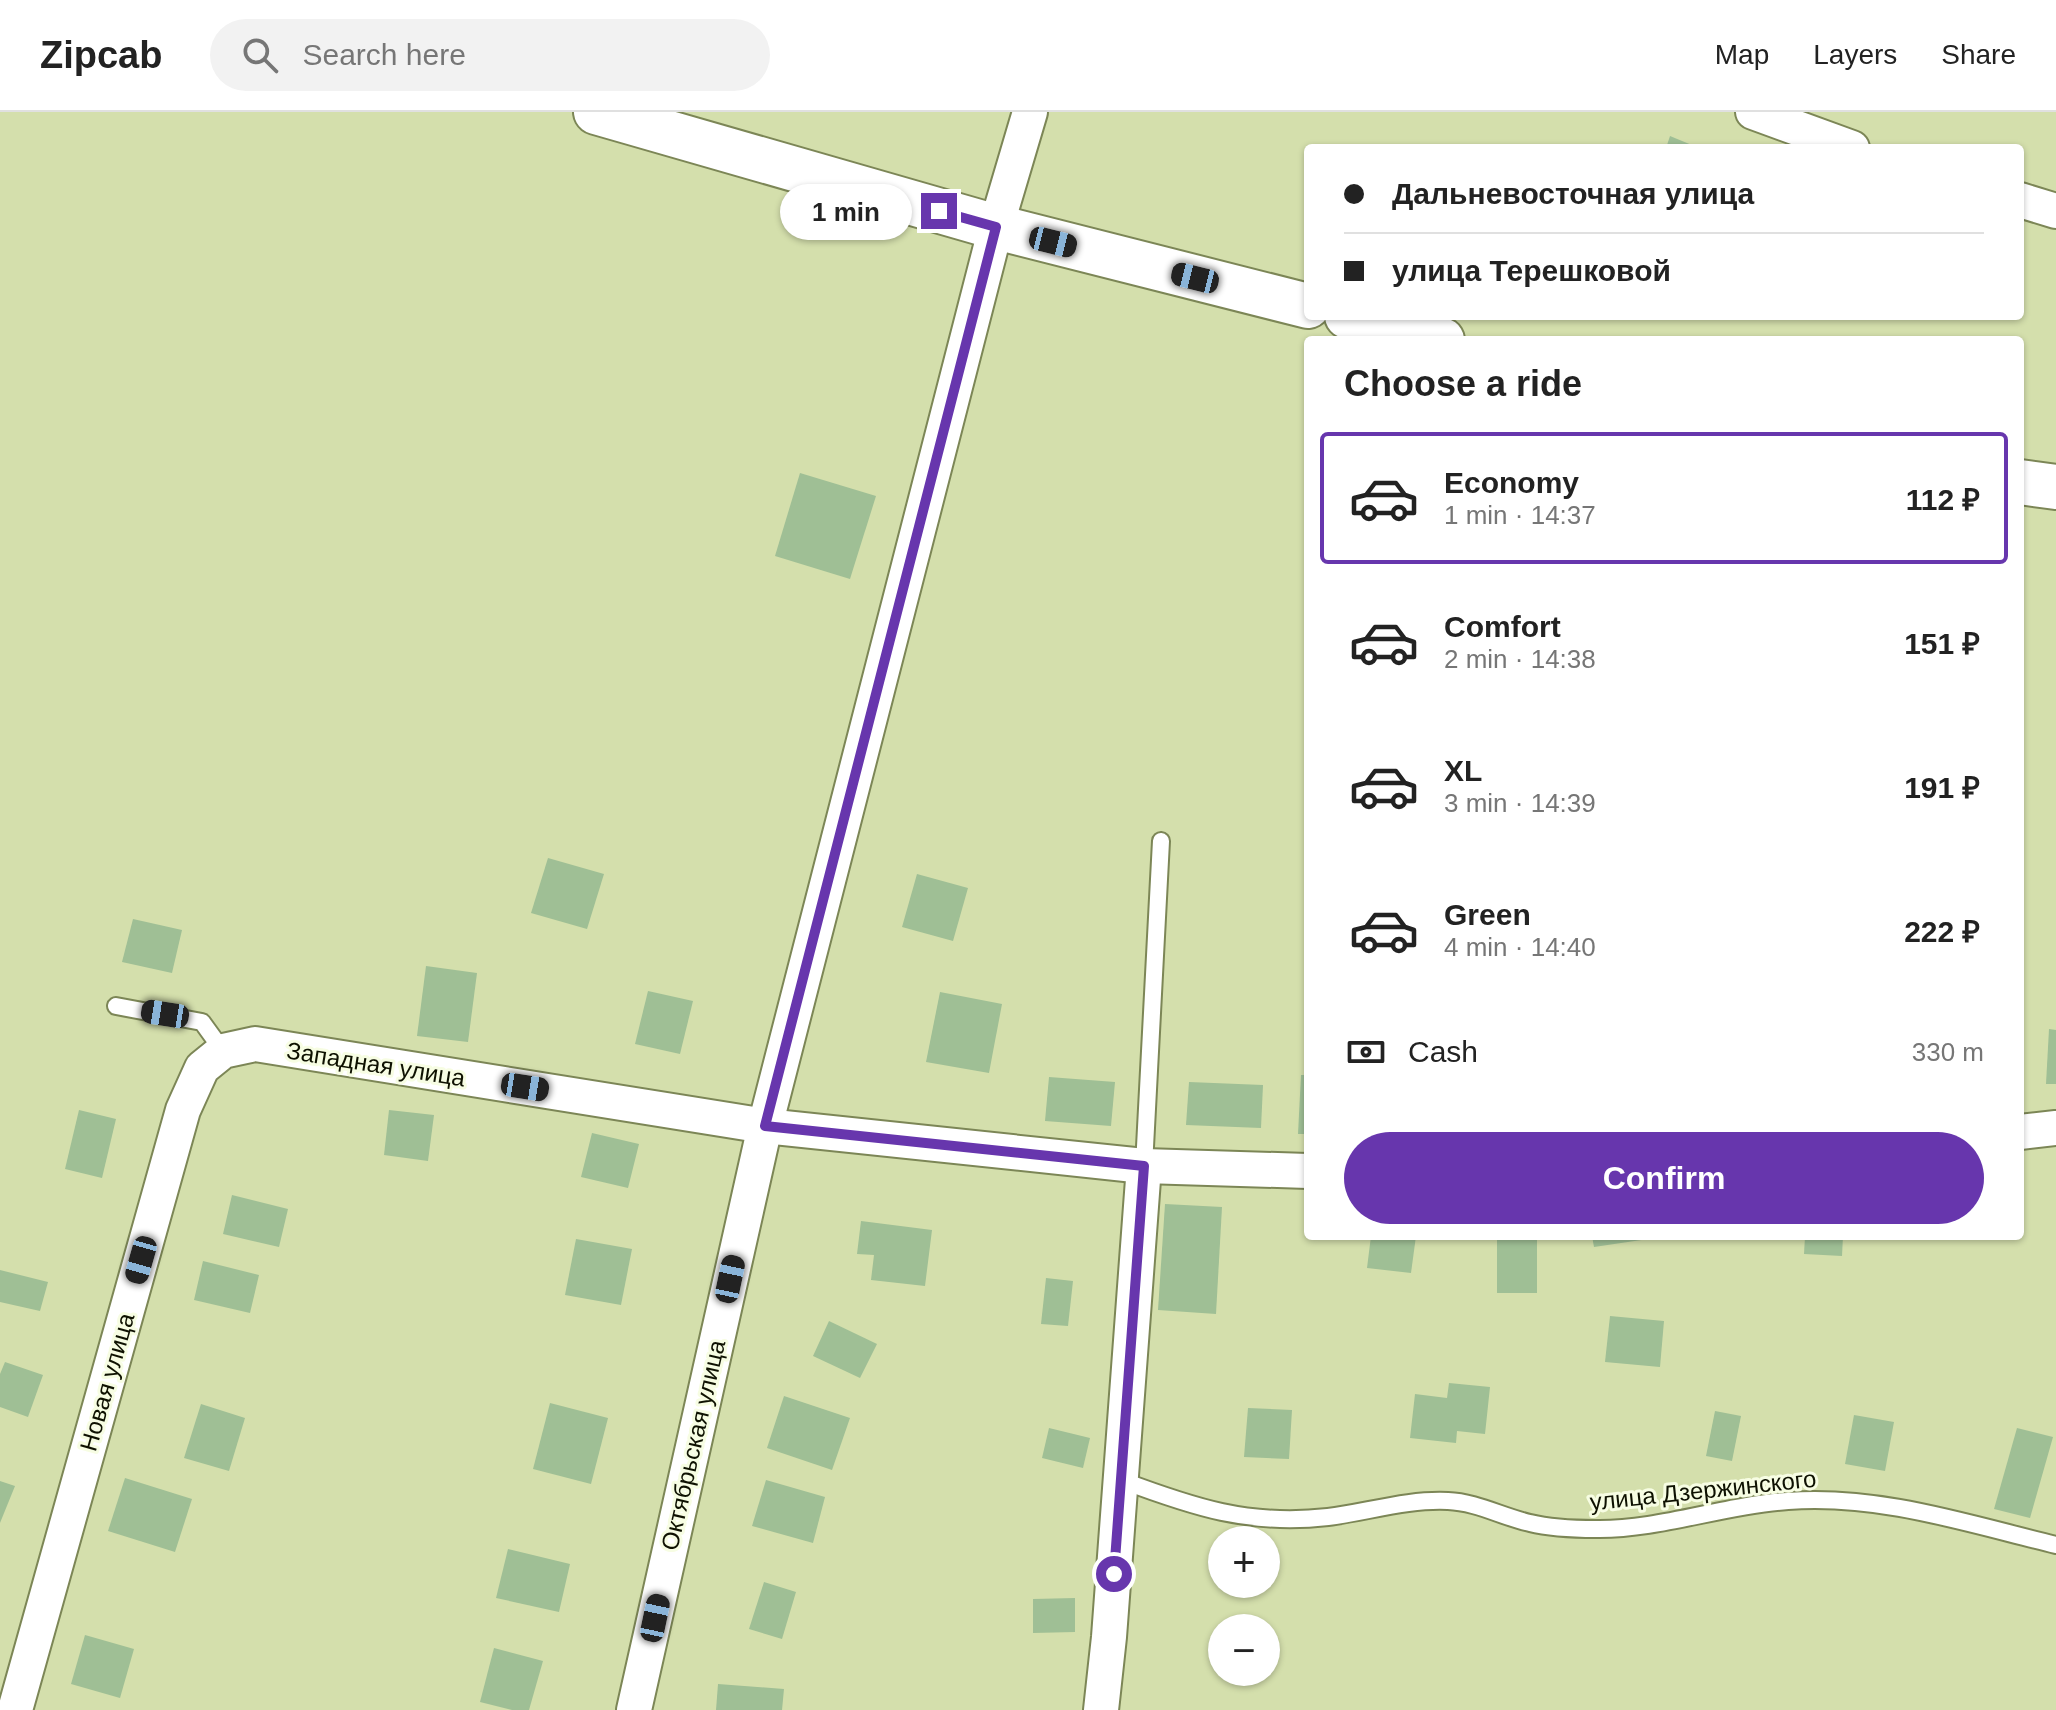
<!DOCTYPE html>
<meta charset="utf-8">
<style>
body{margin:0;font-family:Helvetica,sans-serif;background:#f2f2f2;color:#222;height:100vh;display:flex;flex-direction:column;font-size:30px;white-space:nowrap}
*{box-sizing:border-box;margin:0}
p{font-size:26px;color:#767676}
.icon{flex:none;width:44px;height:44px;fill:none;stroke:currentColor;stroke-width:2;stroke-linecap:round;stroke-linejoin:round}
.map{position:relative;flex:1;overflow:hidden}
.panel{position:absolute;left:1304px;top:224px;width:720px;height:904px;display:flex;flex-direction:column;background:#fff;border-radius:8px;box-shadow:0 2px 6px #0004}
.panel>*{flex:none}
.banner{position:absolute;left:1304px;top:32px;width:720px;height:176px;border-radius:8px;box-shadow:0 2px 6px #0004;display:grid;align-content:center;height:176px;padding:0 40px;background:#fff}
.fabs{position:absolute;left:1208px;top:1414px;display:grid;gap:16px}
.fabs a{display:grid;place-items:center;width:72px;height:72px;border-radius:50%;background:#fff;box-shadow:0 2px 6px #0004;font-size:40px}
.end{position:absolute;width:36px;height:36px;margin:-18px;border:10px solid #6736ad;background:#fff;box-shadow:0 0 0 4px #fff}
.from{border-radius:50%}
.bubble{position:absolute;height:56px;border-radius:28px;background:#fff;box-shadow:0 2px 6px #0004;font-size:26px;font-weight:700;line-height:56px;text-align:center}
.car{position:absolute;width:24px;height:48px;margin:-24px -12px;border-radius:10px;box-shadow:0 0 6px 2px #0007;background:linear-gradient(#222 24%,#8ab4d8 0 40%,#222 0 76%,#8ab4d8 0 86%,#222 0)}
.banner b{display:flex;align-items:center;gap:28px;height:76px;font-size:30px}
.banner b+b{border-top:2px solid #e0e0e0}
.banner i{width:20px;height:20px;background:#222}
ul{padding:0;list-style:none}
li{display:flex;align-items:center;gap:24px;height:132px;margin:0 16px 12px;padding:0 24px;border:4px solid transparent;border-radius:8px}
li div{flex:1}
li b{display:block;font-size:30px}
li em{font-style:normal;font-weight:700}
li.current{border-color:#6736ad}
li>.icon{width:72px;height:72px;stroke-width:1.5}
h2{padding:0 40px;font-size:36px;line-height:96px}
.pay{display:flex;align-items:center;gap:20px;height:88px;padding:0 40px;font-size:30px}
.pay p{margin-inline-start:auto}
.action{display:flex;gap:16px;margin-top:auto;padding:16px 40px}
.action a{flex:1;height:92px;border-radius:48px;background:#6736ad;color:#fff;font-size:32px;font-weight:700;line-height:92px;text-align:center}
header{display:flex;align-items:center;gap:48px;box-sizing:border-box;height:112px;padding:0 40px;background:#fff;border-bottom:2px solid #e0e0e0}
header strong{font-size:38px}
nav{display:flex;gap:44px;margin-inline-start:auto;font-size:28px}
.search{width:560px;height:72px;background:#f2f2f2;display:flex;align-items:center;gap:20px;box-sizing:border-box;padding:0 28px;border-radius:44px;color:#767676;font-size:30px}
.map>svg:first-child{display:block}
</style>
<header>
<strong>Zipcab</strong>
<div class="search"><svg class="icon" aria-label="search" viewBox="0 0 24 24"><circle cx="10" cy="10" r="6"/><path d="M15 15l6 6"/></svg>Search here</div>
<nav><a>Map</a><a>Layers</a><a>Share</a></nav>
</header>
<div class="map">
<svg width="2056" height="1598" viewBox="0 0 2056 1598">
<rect width="100%" height="100%" fill="#d4dfac"/>
<g fill="#9fbf95">
<path d="M1670 24 1699 36H1666Z"/>
<path d="M800 361 876 384 850 467 775 444Z"/>
<path d="M548 746 604 762 587 817 531 801Z"/>
<path d="M917 762 968 776 953 829 902 815Z"/>
<path d="M133 807 182 818 172 861 122 850Z"/>
<path d="M426 854 477 861 468 930 417 924Z"/>
<path d="M648 879 693 889 680 942 635 932Z"/>
<path d="M940 880 1002 892 989 961 926 950Z"/>
<path d="M2049 917 2056 918V972H2046Z"/>
<path d="M1301 963H1308V1022H1298Z"/>
<path d="M1049 965 1115 970 1111 1014 1045 1009Z"/>
<path d="M1189 970 1263 973 1261 1016 1186 1013Z"/>
<path d="M79 998 116 1007 102 1066 65 1057Z"/>
<path d="M389 998 434 1003 428 1049 384 1043Z"/>
<path d="M592 1021 639 1032 628 1076 581 1065Z"/>
<path d="M232 1083 288 1097 279 1135 223 1122Z"/>
<path d="M1165 1092 1222 1095 1216 1202 1158 1198Z"/>
<path d="M861 1109 932 1118 925 1174 871 1168 874 1143 857 1142Z"/>
<path d="M1371 1124H1416L1411 1161 1367 1156Z"/>
<rect x="1497" y="1124" width="40" height="57"/>
<path d="M1592 1124H1655V1126L1594 1135Z"/>
<path d="M1805 1124H1843L1842 1144 1804 1142Z"/>
<path d="M576 1127 632 1137 621 1193 565 1183Z"/>
<path d="M203 1149 259 1163 250 1201 194 1188Z"/>
<path d="M0 1158 48 1170 40 1199 0 1190Z"/>
<path d="M1046 1166 1073 1169 1068 1214 1041 1212Z"/>
<path d="M1610 1204 1664 1209 1660 1255 1605 1250Z"/>
<path d="M829 1209 877 1232 860 1266 813 1244Z"/>
<path d="M5 1250 43 1263 28 1305 0 1295V1262Z"/>
<path d="M1449 1271 1490 1275 1485 1322 1457 1319 1456 1331 1410 1326 1415 1282 1447 1286Z"/>
<path d="M784 1284 850 1306 832 1358 767 1336Z"/>
<path d="M550 1291 608 1306 591 1372 533 1357Z"/>
<path d="M201 1292 245 1306 229 1359 184 1346Z"/>
<path d="M1248 1296 1292 1298 1289 1347 1244 1345Z"/>
<path d="M1715 1299 1741 1304 1732 1349 1706 1344Z"/>
<path d="M1854 1303 1894 1310 1885 1359 1845 1352Z"/>
<path d="M1049 1316 1090 1326 1083 1356 1042 1346Z"/>
<path d="M2017 1316 2053 1325 2030 1406 1994 1397Z"/>
<path d="M125 1366 192 1387 175 1440 108 1419Z"/>
<path d="M766 1368 825 1385 813 1431 752 1414Z"/>
<path d="M0 1369 15 1374 0 1411Z"/>
<path d="M508 1437 570 1452 559 1500 496 1486Z"/>
<path d="M764 1470 796 1480 782 1527 749 1517Z"/>
<path d="M1075 1486V1520L1033 1521V1487Z"/>
<path d="M85 1523 134 1537 120 1586 71 1572Z"/>
<path d="M494 1536 543 1549 529 1598H512L480 1590Z"/>
<path d="M718 1572 784 1577 782 1598H716Z"/>
</g>
<g fill="none" stroke-linecap="round" stroke-linejoin="round">
<g stroke="#7c8656" stroke-width="20">
<g id="lane">
<path d="M116 894 202 910 223 939"/>
<path d="M1144 1054 1161 729"/>
<path d="M1121 1368C1193 1395 1249 1414 1328 1405 1367 1400 1408 1387 1448 1389 1476 1390 1503 1405 1530 1411 1550 1416 1575 1417 1596 1417 1659 1418 1724 1393 1788 1389 1879 1382 1969 1412 2056 1433"/>
</g>
</g>
<g stroke="#7c8656" stroke-width="38">
<g id="street">
<path d="M1753 0 1852 36"/>
<path d="M2020 88 2056 99"/>
<path d="M2020 1020 2056 1016"/>
<path d="M15 1598 183 998 202 956 223 939 255 932 765 1014 1144 1054 1308 1059"/>
<path d="M634 1598 765 1014 996 115 1030 0"/>
<path d="M1101 1598 1109 1525 1144 1054"/>
</g>
</g>
<g stroke="#7c8656" stroke-width="48">
<g id="secondary">
<path d="M596 0 996 115 1308 194"/>
<path d="M1347 204 1442 228"/>
<path d="M2020 370 2056 375"/>
</g>
</g>
<use href="#lane" stroke="#fff" stroke-width="16"/>
<use href="#street" stroke="#fff" stroke-width="34"/>
<use href="#secondary" stroke="#fff" stroke-width="44"/>
</g>
<g fill="none" stroke-linecap="round" stroke-linejoin="round">
<path stroke="#6736ad" stroke-width="10" d="M939 99 996 115 765 1014 1144 1054 1114 1462"/>
</g>
<g text-anchor="middle" dominant-baseline="central" stroke-width="6" stroke-linejoin="round" paint-order="stroke">
<g font-size="24" fill="#0e1101" stroke="#f7fde3">
<text transform="translate(376 952) rotate(9)">Западная улица</text>
<text transform="translate(107 1270) rotate(-74)">Новая улица</text>
<text transform="translate(693 1333) rotate(-77)">Октябрьская улица</text>
<text transform="translate(1703 1378) rotate(-6)">улица Дзержинского</text>
</g>
</g>
</svg>
<div class="fabs">
<a>+</a>
<a>−</a>
</div>
<i class="end from" style="left:1114px;top:1462px"></i>
<i class="end" style="left:939px;top:99px"></i>
<div class="bubble" style="left:780px;top:72px;width:132px">1 min</div>
<i class="car" style="left:1053px;top:130px;rotate:104deg"></i>
<i class="car" style="left:1195px;top:166px;rotate:284deg"></i>
<i class="car" style="left:165px;top:902px;rotate:279deg"></i>
<i class="car" style="left:525px;top:975px;rotate:99deg"></i>
<i class="car" style="left:141px;top:1148px;rotate:196deg"></i>
<i class="car" style="left:730px;top:1167px;rotate:12deg"></i>
<i class="car" style="left:655px;top:1506px;rotate:12deg"></i>
<div class="banner">
<b><i class="from"></i>Дальневосточная улица</b>
<b><i></i>улица Терешковой</b>
</div>
<section class="panel">
<h2>Choose a ride</h2>
<ul>
<li class="current"><svg class="icon" aria-label="car" viewBox="0 0 24 24"><path d="M5 17H2v-5l4-1 3-4h7l3 4 3 1v5h-3M9 17h6M6 11h13"/><circle cx="7" cy="17" r="2"/><circle cx="17" cy="17" r="2"/></svg><div><b>Economy</b><p>1 min · 14:37</p></div><em>112 ₽</em></li>
<li><svg class="icon" aria-label="car" viewBox="0 0 24 24"><path d="M5 17H2v-5l4-1 3-4h7l3 4 3 1v5h-3M9 17h6M6 11h13"/><circle cx="7" cy="17" r="2"/><circle cx="17" cy="17" r="2"/></svg><div><b>Comfort</b><p>2 min · 14:38</p></div><em>151 ₽</em></li>
<li><svg class="icon" aria-label="car" viewBox="0 0 24 24"><path d="M5 17H2v-5l4-1 3-4h7l3 4 3 1v5h-3M9 17h6M6 11h13"/><circle cx="7" cy="17" r="2"/><circle cx="17" cy="17" r="2"/></svg><div><b>XL</b><p>3 min · 14:39</p></div><em>191 ₽</em></li>
<li><svg class="icon" aria-label="car" viewBox="0 0 24 24"><path d="M5 17H2v-5l4-1 3-4h7l3 4 3 1v5h-3M9 17h6M6 11h13"/><circle cx="7" cy="17" r="2"/><circle cx="17" cy="17" r="2"/></svg><div><b>Green</b><p>4 min · 14:40</p></div><em>222 ₽</em></li>
</ul>
<div class="pay"><svg class="icon" aria-label="cash" viewBox="0 0 24 24"><path d="M3 7h18v10H3z"/><circle cx="12" cy="12" r="2"/></svg>Cash<p>330 m</p></div>
<div class="action"><a>Confirm</a></div>
</section>
</div>
